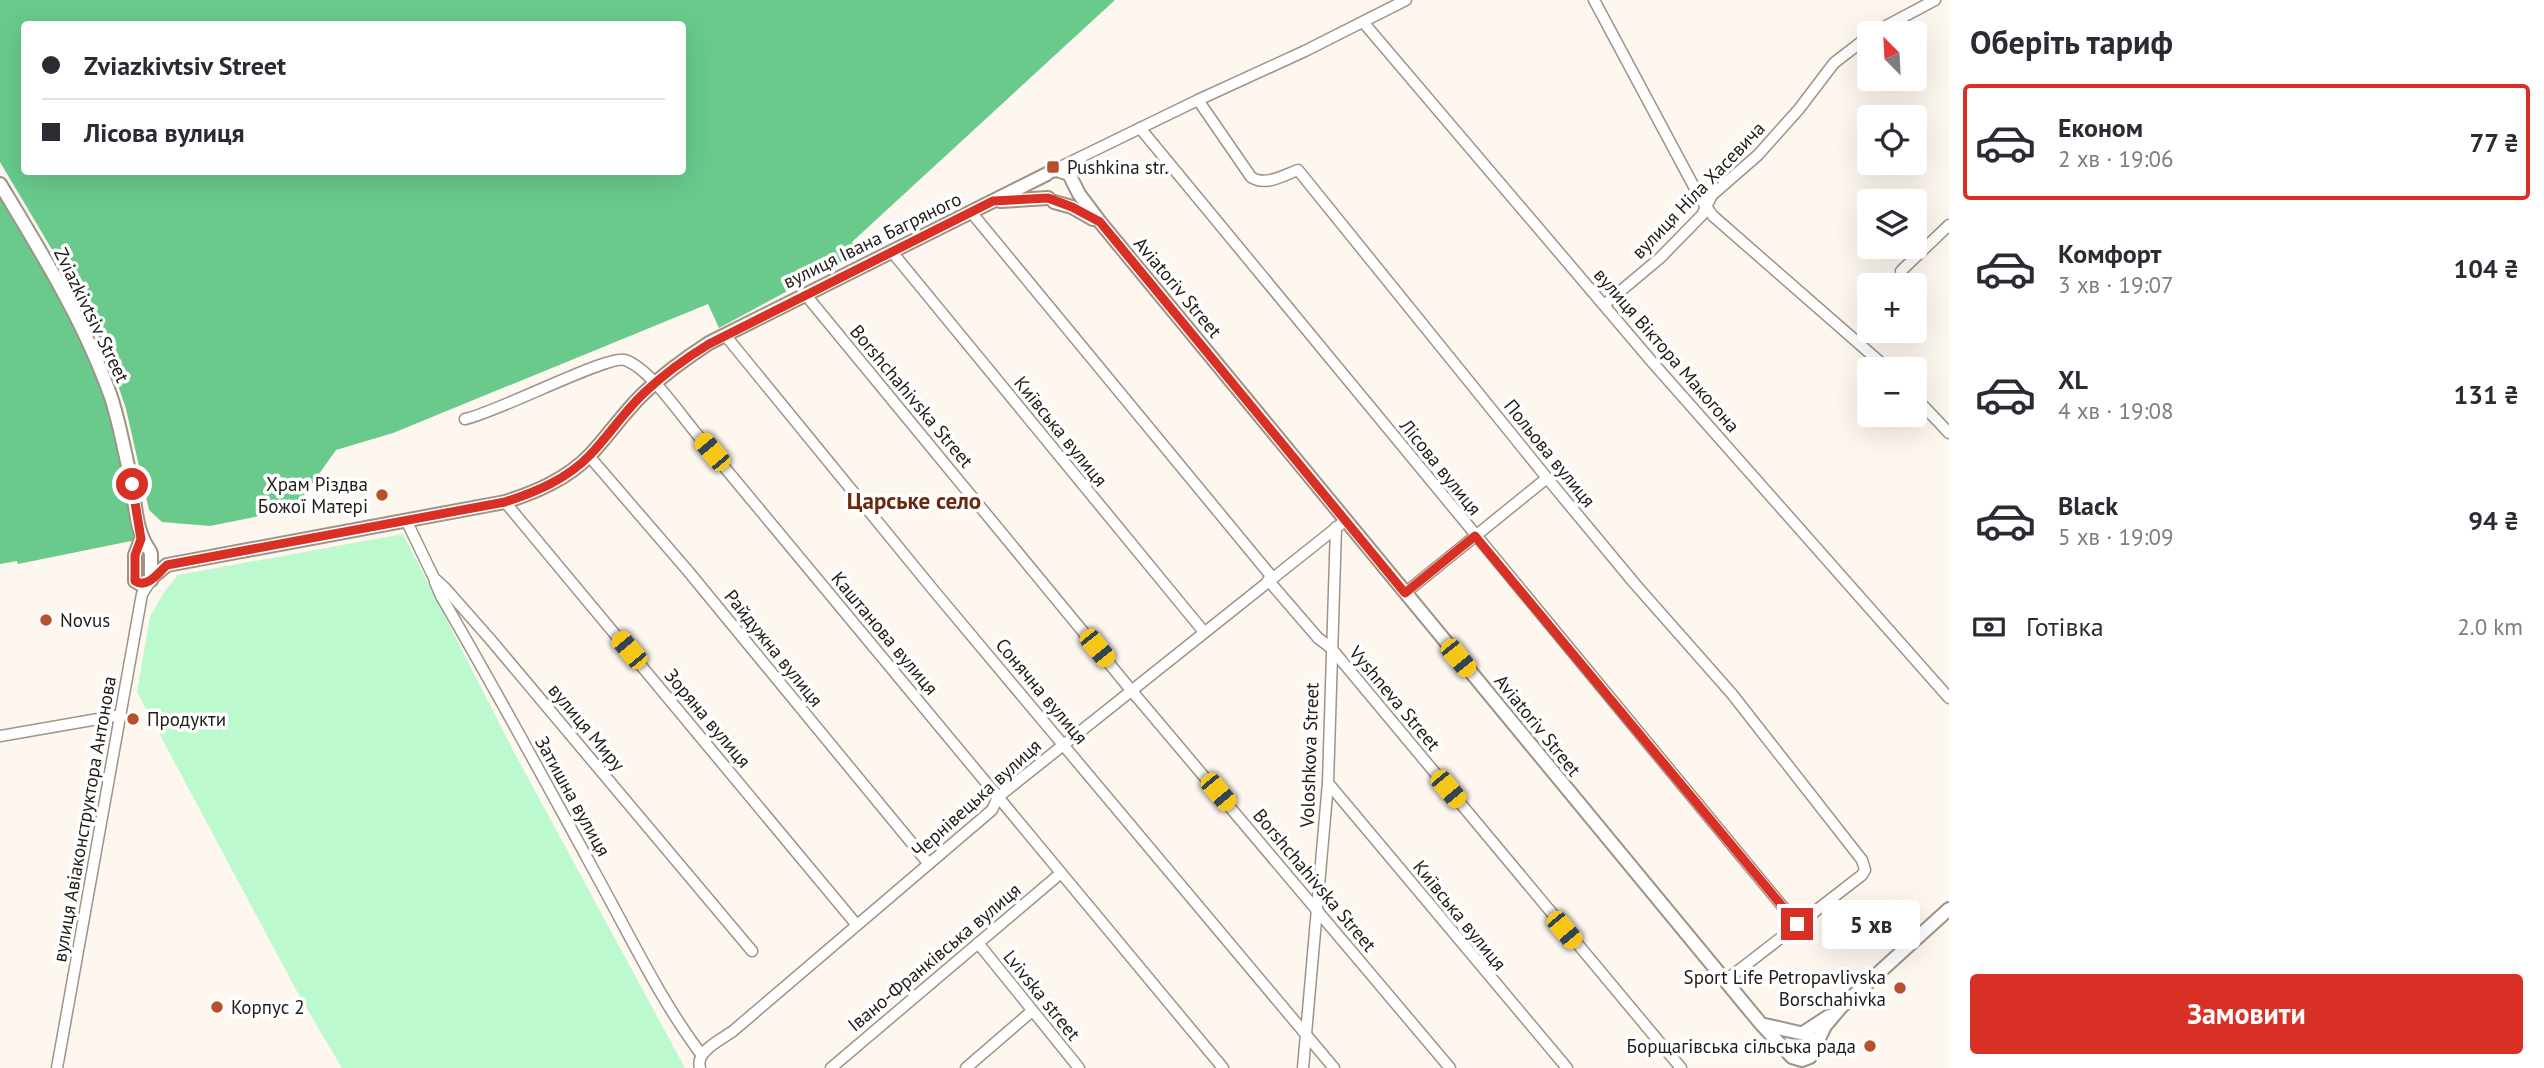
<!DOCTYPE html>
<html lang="uk">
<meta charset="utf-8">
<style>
body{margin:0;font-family:"PT Sans",sans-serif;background:#f7f7f7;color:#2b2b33;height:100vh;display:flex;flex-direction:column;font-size:26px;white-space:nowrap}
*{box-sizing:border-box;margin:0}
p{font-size:23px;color:#7c7c81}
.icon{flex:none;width:38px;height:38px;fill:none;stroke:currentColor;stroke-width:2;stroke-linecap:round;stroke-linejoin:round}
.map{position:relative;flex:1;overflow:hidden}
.details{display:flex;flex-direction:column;background:#fff;width:595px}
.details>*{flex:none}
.banner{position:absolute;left:21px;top:21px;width:665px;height:154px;border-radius:7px;box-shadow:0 7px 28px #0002;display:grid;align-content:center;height:154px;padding:0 21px;background:#fff}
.needle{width:46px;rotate:336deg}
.controls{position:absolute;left:1857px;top:21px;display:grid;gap:14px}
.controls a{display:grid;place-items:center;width:70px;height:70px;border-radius:7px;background:#fff;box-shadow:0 7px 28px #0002;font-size:35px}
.end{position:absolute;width:32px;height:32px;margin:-16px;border:9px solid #d93025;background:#fff;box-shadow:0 0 0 4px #fff}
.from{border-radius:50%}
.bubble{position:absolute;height:49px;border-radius:7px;background:#fff;box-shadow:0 7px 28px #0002;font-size:23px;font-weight:700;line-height:49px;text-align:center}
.car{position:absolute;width:21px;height:42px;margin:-21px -10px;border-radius:9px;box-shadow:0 0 5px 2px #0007;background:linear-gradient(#f5c518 24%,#345 0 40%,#f5c518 0 76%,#345 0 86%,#f5c518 0)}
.banner b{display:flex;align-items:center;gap:24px;height:66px;font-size:26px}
.banner b+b{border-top:2px solid #e1e1e2}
.banner i{width:18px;height:18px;background:#2b2b33}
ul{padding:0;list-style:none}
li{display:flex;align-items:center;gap:21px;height:116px;margin:0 14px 10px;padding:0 7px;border:4px solid transparent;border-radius:7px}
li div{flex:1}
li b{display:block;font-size:26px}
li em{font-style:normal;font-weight:700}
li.selected{border-color:#d93025}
li>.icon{width:63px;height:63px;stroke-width:1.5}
h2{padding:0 21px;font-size:32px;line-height:84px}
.pay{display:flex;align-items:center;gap:18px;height:77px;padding:0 21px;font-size:26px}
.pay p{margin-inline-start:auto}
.action{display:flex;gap:14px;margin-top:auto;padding:14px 21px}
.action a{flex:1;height:80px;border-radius:7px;background:#d93025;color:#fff;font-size:28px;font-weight:700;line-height:80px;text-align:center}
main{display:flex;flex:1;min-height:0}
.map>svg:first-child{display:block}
</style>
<main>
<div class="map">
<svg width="1949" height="1068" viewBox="0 0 1949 1068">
<rect width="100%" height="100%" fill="#fef7ef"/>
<path fill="#bcf9ce" d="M403 534 514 752 685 1068H342L300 997 137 692 150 617 164 592 178 575Z"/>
<g fill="#69ca8c" fill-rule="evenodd">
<path d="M0 0H1115L852 242 858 253 719 328 708 304 393 433 336 450 294 509 210 526 162 522 149 510 126 409 109 358 73 285 0 162ZM24 24H682V172H24Z"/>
<path d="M0 189 44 257 111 399 141 539 18 564 17 561 0 564Z"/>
</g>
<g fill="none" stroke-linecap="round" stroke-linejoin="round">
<g stroke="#9e9387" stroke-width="13">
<g id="minor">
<path d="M1594 0 1700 198 1713 216 1888 369"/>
<path d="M1363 22 1653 363 1949 698"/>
<path d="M1873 33 1935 0"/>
<path d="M1198 100 1251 177C1265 187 1284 175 1298 170L1547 478 1635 584 1732 694 1862 860 1865 870 1862 875 1725 981"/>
<path d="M1140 128 1797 924"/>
<path d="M1054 170 1198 100 1305 51 1406 0"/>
<path d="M971 212 1272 577"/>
<path d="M892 252 1204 632"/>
<path d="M1901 271 1949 225"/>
<path d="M805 294 1131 690 1450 1068"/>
<path d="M1605 304 1660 258 1702 215 1712 195 1758 155 1799 109 1834 63 1869 36"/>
<path d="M725 335 935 592 1334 1068"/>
<path d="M1914 396 1949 433"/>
<path d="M465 419C496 413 609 354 625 360 649 368 679 413 696 433L1223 1068"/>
<path d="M589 456 688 571 929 864"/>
<path d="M505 502 856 924"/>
<path d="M406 520 434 578 445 588 490 639 752 951"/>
<path d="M1268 580 1318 638 1331 648 1681 1068"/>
<path d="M435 582 441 596C495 689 547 784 599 880 631 938 661 1001 701 1054"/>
<path d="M1405 593 1547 478"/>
<path d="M0 736 121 715"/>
<path d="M1328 783 1567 1068"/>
<path d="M978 943 1079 1068"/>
<path d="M57 1068 142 594 151 580"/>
<path d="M700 1068C695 1051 721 1040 733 1031L992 810 998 797 1346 520"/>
<path d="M831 1068 1061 873"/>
<path d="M966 1068 1032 1011"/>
<path d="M1303 1068 1328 783 1336 527"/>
</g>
</g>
<g stroke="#9e9387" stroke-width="16">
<g id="major">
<path d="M1051 171 1057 170 1069 174 1079 194 1100 222 1761 1024 1792 1057 1802 1060 1810 1057 1825 1026 1841 1007 1949 909"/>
<path d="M0 184C41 252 84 321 111 397 120 425 126 457 132 486 136 509 136 532 150 551"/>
<path d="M1000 201 1048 198"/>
<path d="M1054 202 1072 207 1093 219"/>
<path d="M141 539 135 555V581L140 584 151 580V554"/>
<path d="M151 578 167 565 505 502C536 492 567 479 590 455 609 435 624 412 644 393 664 374 686 358 709 343L1047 174"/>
<path d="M1765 1025 1800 1033"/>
<path d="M1815 1046 1812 1038 1803 1033 1829 1016"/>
</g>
</g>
<use href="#minor" stroke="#fff" stroke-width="10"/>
<use href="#major" stroke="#fff" stroke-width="12"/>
</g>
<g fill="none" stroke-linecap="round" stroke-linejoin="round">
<path stroke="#d93025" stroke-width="9" d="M132 484 141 539 135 555V581C147 589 158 573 167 565L505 502C536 492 567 479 590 455 609 435 624 412 644 393 664 374 686 358 709 344L993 201 1048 198 1072 207 1100 222 1405 593 1475 536 1797 924"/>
</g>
<g fill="#b85129" stroke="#fff" stroke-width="2.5">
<rect x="1046" y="160" width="14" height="14" rx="3.5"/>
<circle cx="382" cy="495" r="7"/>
<circle cx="46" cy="620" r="7"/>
<circle cx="133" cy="719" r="7"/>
<circle cx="1900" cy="988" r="7"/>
<circle cx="217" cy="1007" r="7"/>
<circle cx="1870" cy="1046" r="7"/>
</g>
<g text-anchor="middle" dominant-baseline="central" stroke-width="7" stroke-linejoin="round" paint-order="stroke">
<g font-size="19" fill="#201c17" stroke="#fff" text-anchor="start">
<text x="1067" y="167">Pushkina str.</text>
<text x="368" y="484" text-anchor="end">Храм Різдва<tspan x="368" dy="22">Божої Матері</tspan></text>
<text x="60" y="620">Novus</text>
<text x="147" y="719">Продукти</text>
<text x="1886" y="977" text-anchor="end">Sport Life Petropavlivska<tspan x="1886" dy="22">Borschahivka</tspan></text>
<text x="231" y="1007">Корпус 2</text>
<text x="1856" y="1046" text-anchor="end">Борщагівська сільська рада</text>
</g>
<g font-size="19" fill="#201c17" stroke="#fff">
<text transform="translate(1698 190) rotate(-46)">вулиця Ніла Хасевича</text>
<text transform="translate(872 240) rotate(-26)">вулиця Івана Багряного</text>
<text transform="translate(1178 287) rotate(50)">Aviatoriv Street</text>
<text transform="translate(92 315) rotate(64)">Zviazkivtsiv Street</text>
<text transform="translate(1667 350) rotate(49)">вулиця Віктора Макогона</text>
<text transform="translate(912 396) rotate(50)">Borshchahivska Street</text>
<text transform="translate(1061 431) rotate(51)">Київська вулиця</text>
<text transform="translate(1550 453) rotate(51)">Польова вулиця</text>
<text transform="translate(1441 467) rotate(51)">Лісова вулиця</text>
<text transform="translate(885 633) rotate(50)">Каштанова вулиця</text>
<text transform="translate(774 648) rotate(51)">Райдужна вулиця</text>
<text transform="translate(1042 691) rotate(50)">Сонячна вулиця</text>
<text transform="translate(1395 698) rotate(50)">Vyshneva Street</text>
<text transform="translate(708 718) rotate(50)">Зоряна вулиця</text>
<text transform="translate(1538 725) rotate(51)">Aviatoriv Street</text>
<text transform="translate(587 727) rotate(50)">вулиця Миру</text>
<text transform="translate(1309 755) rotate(-88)">Voloshkova Street</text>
<text transform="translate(573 796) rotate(61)">Затишна вулиця</text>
<text transform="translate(976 798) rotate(-42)">Чернівецька вулиця</text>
<text transform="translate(84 819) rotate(-80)">вулиця Авіаконструктора Антонова</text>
<text transform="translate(1315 880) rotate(50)">Borshchahivska Street</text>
<text transform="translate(1460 915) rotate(51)">Київська вулиця</text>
<text transform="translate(934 957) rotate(-40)">Івано-Франківська вулиця</text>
<text transform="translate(1042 995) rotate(51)">Lvivska street</text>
</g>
<g font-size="23" font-weight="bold" fill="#6a290f" stroke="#fff">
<text x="914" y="500">Царське село</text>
</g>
</g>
</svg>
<div class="controls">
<a><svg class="needle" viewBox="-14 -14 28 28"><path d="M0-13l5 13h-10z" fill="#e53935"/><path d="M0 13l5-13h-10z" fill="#7c7c81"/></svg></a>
<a><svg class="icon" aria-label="locate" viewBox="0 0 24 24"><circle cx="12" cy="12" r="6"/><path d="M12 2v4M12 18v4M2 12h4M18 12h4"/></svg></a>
<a><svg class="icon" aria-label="layers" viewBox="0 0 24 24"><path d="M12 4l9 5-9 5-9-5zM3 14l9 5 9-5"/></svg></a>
<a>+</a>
<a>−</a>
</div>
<i class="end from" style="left:132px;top:484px"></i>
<i class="end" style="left:1797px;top:924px"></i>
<div class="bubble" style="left:1822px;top:900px;width:98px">5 хв</div>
<i class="car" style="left:712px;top:452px;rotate:320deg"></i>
<i class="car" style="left:1097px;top:648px;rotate:141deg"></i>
<i class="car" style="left:629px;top:650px;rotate:320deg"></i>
<i class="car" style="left:1458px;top:658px;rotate:141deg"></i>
<i class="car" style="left:1448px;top:789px;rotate:140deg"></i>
<i class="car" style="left:1218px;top:792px;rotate:140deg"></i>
<i class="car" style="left:1564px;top:930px;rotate:140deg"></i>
<div class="banner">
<b><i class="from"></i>Zviazkivtsiv Street</b>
<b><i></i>Лісова вулиця</b>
</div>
</div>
<section class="details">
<h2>Оберіть тариф</h2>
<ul>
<li class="selected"><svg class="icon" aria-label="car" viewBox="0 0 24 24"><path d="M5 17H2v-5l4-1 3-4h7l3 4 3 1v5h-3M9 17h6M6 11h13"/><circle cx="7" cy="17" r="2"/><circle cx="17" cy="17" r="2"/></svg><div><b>Економ</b><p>2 хв · 19:06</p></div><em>77 ₴</em></li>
<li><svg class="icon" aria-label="car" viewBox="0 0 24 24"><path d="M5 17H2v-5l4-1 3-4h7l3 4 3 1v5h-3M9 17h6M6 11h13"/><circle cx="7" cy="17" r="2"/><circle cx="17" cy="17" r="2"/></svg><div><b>Комфорт</b><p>3 хв · 19:07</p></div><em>104 ₴</em></li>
<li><svg class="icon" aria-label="car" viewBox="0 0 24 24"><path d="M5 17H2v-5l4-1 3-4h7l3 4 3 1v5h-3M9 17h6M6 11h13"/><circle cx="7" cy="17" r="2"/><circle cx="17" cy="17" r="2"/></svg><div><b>XL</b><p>4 хв · 19:08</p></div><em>131 ₴</em></li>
<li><svg class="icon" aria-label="car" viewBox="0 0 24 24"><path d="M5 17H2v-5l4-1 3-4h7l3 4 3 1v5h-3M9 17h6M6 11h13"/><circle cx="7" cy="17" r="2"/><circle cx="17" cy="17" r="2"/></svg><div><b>Black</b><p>5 хв · 19:09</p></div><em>94 ₴</em></li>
</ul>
<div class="pay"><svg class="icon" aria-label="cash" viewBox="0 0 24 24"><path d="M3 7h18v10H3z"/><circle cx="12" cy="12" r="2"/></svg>Готівка<p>2.0 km</p></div>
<div class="action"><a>Замовити</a></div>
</section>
</main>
